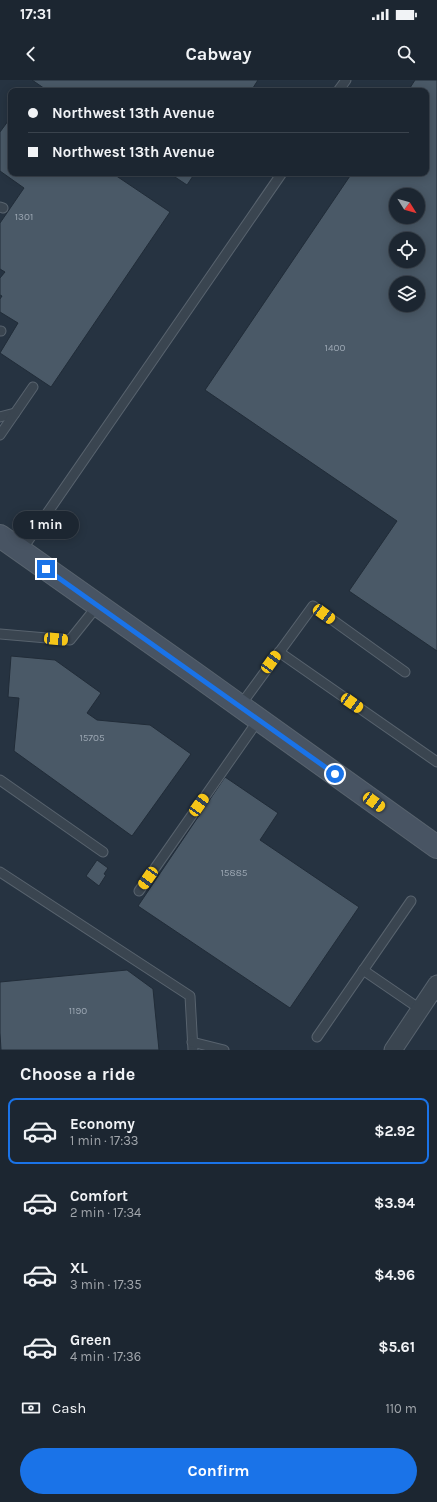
<!DOCTYPE html>
<meta charset="utf-8">
<style>
body{margin:0;font-family:Karla,sans-serif;background:#29323d;color:#f1f3f6;height:100vh;display:flex;flex-direction:column;font-size:15px;white-space:nowrap}
*{box-sizing:border-box;margin:0}
p{font-size:13px;color:#a0a5ab}
.icon{flex:none;width:22px;height:22px;fill:none;stroke:currentColor;stroke-width:2;stroke-linecap:round;stroke-linejoin:round}
.map{position:relative;height:970px;overflow:hidden}
.sheet{display:flex;flex-direction:column;background:#1c2631;flex:1}
.sheet>*{flex:none}
.banner{position:absolute;left:8px;top:8px;width:421px;height:88px;border-radius:8px;box-shadow:0 2px 10px #0003,0 0 0 1px #3a434d;display:grid;align-content:center;height:88px;padding:0 20px;background:#1c2631}
.needle{width:26px;rotate:127deg}
.buttons{position:absolute;left:389px;top:108px;display:grid;gap:8px}
.buttons a{display:grid;place-items:center;width:36px;height:36px;border-radius:50%;background:#1c2631;box-shadow:0 2px 10px #0003,0 0 0 1px #3a434d;font-size:20px}
.end{position:absolute;width:18px;height:18px;margin:-9px;border:5px solid #1a73e8;background:#fff;box-shadow:0 0 0 2px #fff}
.from{border-radius:50%}
.bubble{position:absolute;height:28px;border-radius:14px;background:#1c2631;box-shadow:0 2px 10px #0003,0 0 0 1px #3a434d;font-size:13px;font-weight:700;line-height:28px;text-align:center}
.car{position:absolute;width:12px;height:24px;margin:-12px -6px;border-radius:5px;box-shadow:0 0 3px 1px #0007;background:linear-gradient(#f5c518 24%,#345 0 40%,#f5c518 0 76%,#345 0 86%,#f5c518 0)}
.banner b{display:flex;align-items:center;gap:14px;height:38px;font-size:15px}
.banner b+b{border-top:1px solid #3a434d}
.banner i{width:10px;height:10px;background:#f1f3f6}
ul{padding:0;list-style:none}
li{display:flex;align-items:center;gap:12px;height:66px;margin:0 8px 6px;padding:0 12px;border:2px solid transparent;border-radius:8px}
li div{flex:1}
li b{display:block;font-size:15px}
li em{font-style:normal;font-weight:700}
li.selected{border-color:#1a73e8}
li>.icon{width:36px;height:36px;stroke-width:1.5}
h2{padding:0 20px;font-size:18px;line-height:48px}
.pay{display:flex;align-items:center;gap:10px;height:44px;padding:0 20px;font-size:15px}
.pay p{margin-inline-start:auto}
.action{display:flex;gap:8px;margin-top:auto;padding:8px 20px}
.action a{flex:1;height:46px;border-radius:24px;background:#1a73e8;color:#fff;font-size:16px;font-weight:700;line-height:46px;text-align:center}
.status{display:flex;justify-content:space-between;align-items:center;height:28px;padding:0 20px;background:#1c2631;direction:ltr}
.status svg{height:11px;fill:currentColor}
header{display:flex;justify-content:space-between;align-items:center;height:52px;padding:0 20px;background:#1c2631;font-size:18px;font-weight:700}
.map>svg:first-child{display:block}
</style>
<div class="status"><b>17:31</b><svg viewBox="0 0 49 12"><path d="M0 12V9h3v3zM5 12V6h3v6zM10 12V3h3v9zM15 12V0h3v12zM26 1h20v11H26zM47 4h2v5h-2z"/></svg></div>
<header><svg class="icon" aria-label="back" viewBox="0 0 24 24"><path d="M15 5l-7 7 7 7"/></svg>Cabway<svg class="icon" aria-label="search" viewBox="0 0 24 24"><circle cx="10" cy="10" r="6"/><path d="M15 15l6 6"/></svg></header>
<div class="map">
<svg width="437" height="970" viewBox="0 0 437 970">
<rect width="100%" height="100%" fill="#263341"/>
<g fill="#4a5967" stroke="#212c38" fill-rule="evenodd">
<path d="M32 0H258L251 11H48Z"/>
<path d="M415 0H437V571L349 511 397 441 205 310 352 93H426V11H408ZM396 115H418V137H396ZM396 159H418V181H396ZM396 203H418V225H396Z"/>
<path d="M11 37V93H112L170 132 51 307 0 273 18 243 0 232V219L2 216 0 215V198L5 192 0 189V143L24 108 0 91V52Z"/>
<path d="M169 93H195L187 105Z"/>
<path d="M11 576 55 580 101 613 87 633 97 640 150 645 191 674 132 756 14 671 19 618 8 617Z"/>
<path d="M225 697 278 733 260 760 359 827 290 928 138 826Z"/>
<path d="M97 780 108 788 104 794 106 795 99 806 86 796Z"/>
<path d="M127 890 153 909 159 970H1L0 953V902Z"/>
</g>
<g fill="none" stroke-linecap="round" stroke-linejoin="round">
<g stroke="#58636e" stroke-width="11">
<g id="lane">
<path d="M338 11 346 0"/>
<path d="M0 127 3 128"/>
<path d="M0 251H1"/>
<path d="M0 337 15 333"/>
<path d="M0 355 33 307"/>
<path d="M21 471 282 93"/>
<path d="M0 554 70 560 98 525"/>
<path d="M279 572 437 682"/>
<path d="M240 626 313 526 405 592"/>
<path d="M0 700 103 772"/>
<path d="M0 792 190 916 193 970"/>
<path d="M139 811 259 639"/>
<path d="M363 890 420 929"/>
<path d="M317 957 411 821"/>
<path d="M192 962 224 970"/>
</g>
</g>
<g stroke="#58636e" stroke-width="19">
<path id="street" d="M393 970 437 904"/>
</g>
<g stroke="#58636e" stroke-width="24">
<path id="secondary" d="M0 456 194 593 437 767"/>
</g>
<use href="#lane" stroke="#3a4550" stroke-width="9"/>
<use href="#street" stroke="#3a4550" stroke-width="17"/>
<use href="#secondary" stroke="#485463" stroke-width="22"/>
</g>
<g fill="none" stroke-linecap="round" stroke-linejoin="round">
<path stroke="#1a73e8" stroke-width="5" d="M46 489 335 694"/>
</g>
<g text-anchor="middle" dominant-baseline="central" stroke-width="3" stroke-linejoin="round" paint-order="stroke">
<g font-size="10" fill="#9ba6b2">
<text x="24" y="137">1301</text>
<text x="335" y="268">1400</text>
<text x="92" y="658">15705</text>
<text x="234" y="793">15885</text>
<text x="78" y="931">1190</text>
</g>
</g>
</svg>
<div class="buttons">
<a><svg class="needle" viewBox="-14 -14 28 28"><path d="M0-13l5 13h-10z" fill="#e53935"/><path d="M0 13l5-13h-10z" fill="#a0a5ab"/></svg></a>
<a><svg class="icon" aria-label="locate" viewBox="0 0 24 24"><circle cx="12" cy="12" r="6"/><path d="M12 2v4M12 18v4M2 12h4M18 12h4"/></svg></a>
<a><svg class="icon" aria-label="layers" viewBox="0 0 24 24"><path d="M12 4l9 5-9 5-9-5zM3 14l9 5 9-5"/></svg></a>
</div>
<i class="end from" style="left:335px;top:694px"></i>
<i class="end" style="left:46px;top:489px"></i>
<div class="bubble" style="left:13px;top:431px;width:66px">1 min</div>
<i class="car" style="left:324px;top:534px;rotate:126deg"></i>
<i class="car" style="left:56px;top:559px;rotate:95deg"></i>
<i class="car" style="left:271px;top:582px;rotate:36deg"></i>
<i class="car" style="left:352px;top:623px;rotate:125deg"></i>
<i class="car" style="left:374px;top:722px;rotate:126deg"></i>
<i class="car" style="left:199px;top:725px;rotate:35deg"></i>
<i class="car" style="left:148px;top:798px;rotate:215deg"></i>
<div class="banner">
<b><i class="from"></i>Northwest 13th Avenue</b>
<b><i></i>Northwest 13th Avenue</b>
</div>
</div>
<section class="sheet">
<h2>Choose a ride</h2>
<ul>
<li class="selected"><svg class="icon" aria-label="car" viewBox="0 0 24 24"><path d="M5 17H2v-5l4-1 3-4h7l3 4 3 1v5h-3M9 17h6M6 11h13"/><circle cx="7" cy="17" r="2"/><circle cx="17" cy="17" r="2"/></svg><div><b>Economy</b><p>1 min · 17:33</p></div><em>$2.92</em></li>
<li><svg class="icon" aria-label="car" viewBox="0 0 24 24"><path d="M5 17H2v-5l4-1 3-4h7l3 4 3 1v5h-3M9 17h6M6 11h13"/><circle cx="7" cy="17" r="2"/><circle cx="17" cy="17" r="2"/></svg><div><b>Comfort</b><p>2 min · 17:34</p></div><em>$3.94</em></li>
<li><svg class="icon" aria-label="car" viewBox="0 0 24 24"><path d="M5 17H2v-5l4-1 3-4h7l3 4 3 1v5h-3M9 17h6M6 11h13"/><circle cx="7" cy="17" r="2"/><circle cx="17" cy="17" r="2"/></svg><div><b>XL</b><p>3 min · 17:35</p></div><em>$4.96</em></li>
<li><svg class="icon" aria-label="car" viewBox="0 0 24 24"><path d="M5 17H2v-5l4-1 3-4h7l3 4 3 1v5h-3M9 17h6M6 11h13"/><circle cx="7" cy="17" r="2"/><circle cx="17" cy="17" r="2"/></svg><div><b>Green</b><p>4 min · 17:36</p></div><em>$5.61</em></li>
</ul>
<div class="pay"><svg class="icon" aria-label="cash" viewBox="0 0 24 24"><path d="M3 7h18v10H3z"/><circle cx="12" cy="12" r="2"/></svg>Cash<p>110 m</p></div>
<div class="action"><a>Confirm</a></div>
</section>
